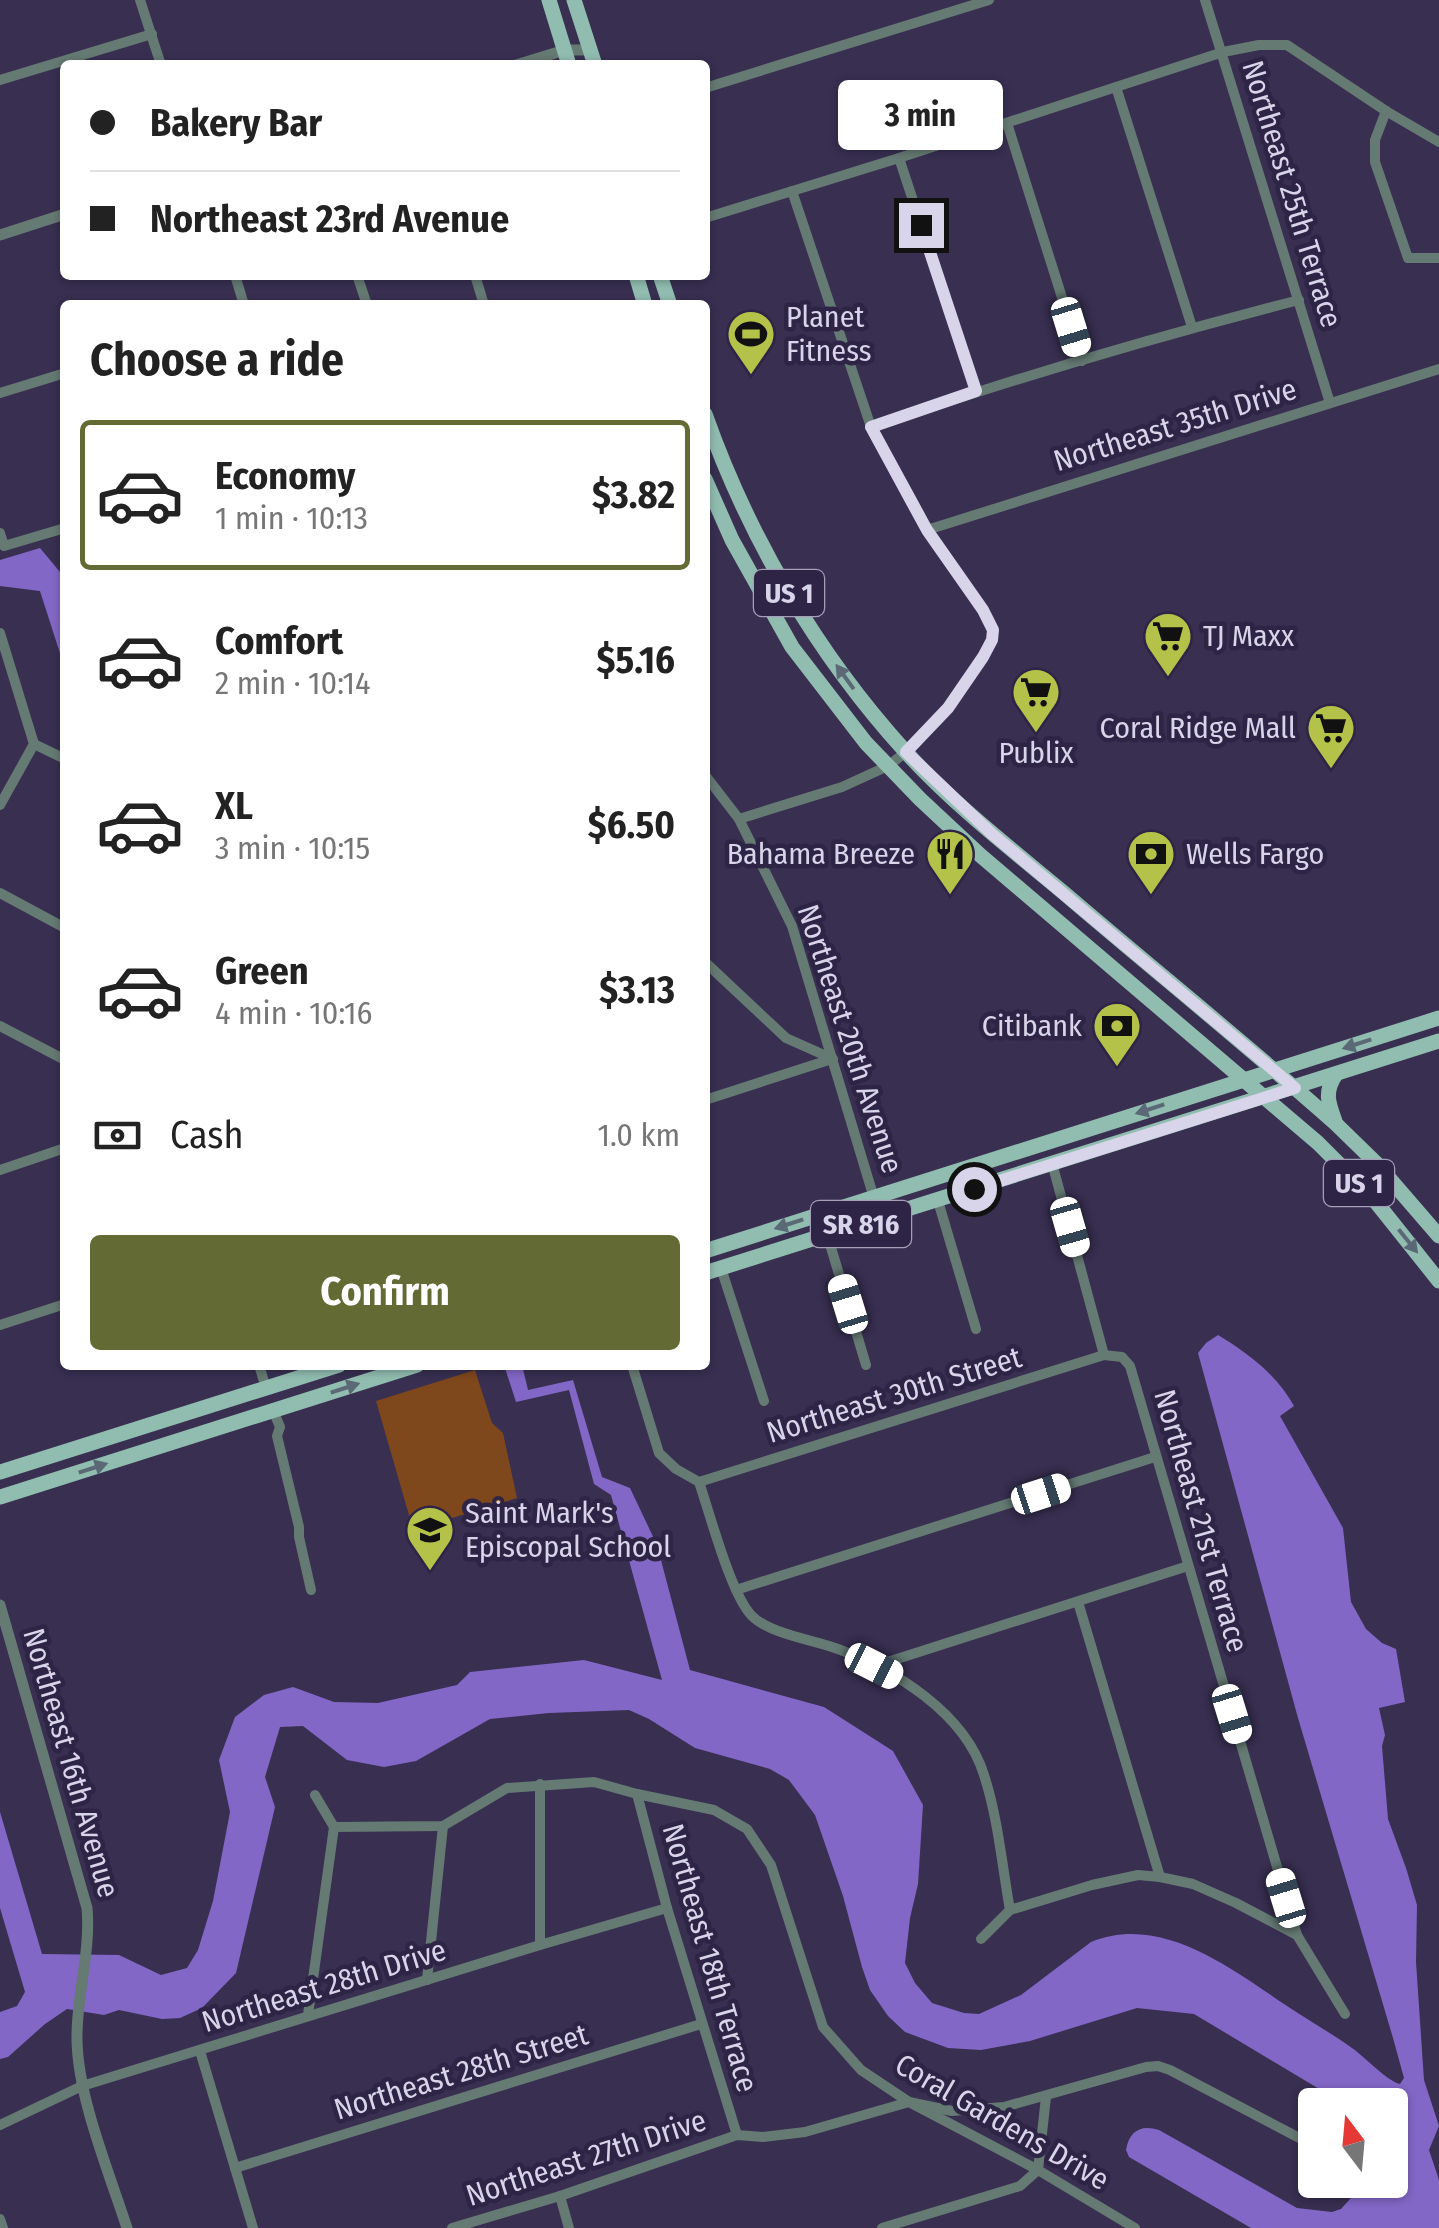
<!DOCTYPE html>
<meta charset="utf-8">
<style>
body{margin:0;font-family:"Fira Sans Condensed",sans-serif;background:#f2f2f2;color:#222;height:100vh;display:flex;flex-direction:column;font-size:38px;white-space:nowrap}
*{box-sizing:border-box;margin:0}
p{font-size:32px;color:#767676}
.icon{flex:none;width:55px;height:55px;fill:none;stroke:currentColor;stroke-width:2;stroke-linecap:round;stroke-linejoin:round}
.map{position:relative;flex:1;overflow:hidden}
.details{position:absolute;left:60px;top:300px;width:650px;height:1070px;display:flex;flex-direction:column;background:#fff;border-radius:10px;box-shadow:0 2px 8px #0004}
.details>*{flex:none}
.guide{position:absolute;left:60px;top:60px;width:650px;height:220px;border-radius:10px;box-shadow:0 2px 8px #0004;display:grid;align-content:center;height:220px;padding:0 30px;background:#fff}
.needle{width:65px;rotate:344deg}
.tools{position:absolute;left:1298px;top:2088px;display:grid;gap:20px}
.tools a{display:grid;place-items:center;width:110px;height:110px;border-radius:10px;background:#fff;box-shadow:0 2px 8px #0004;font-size:50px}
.end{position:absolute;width:45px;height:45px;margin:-22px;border:12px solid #d8d4e9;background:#111;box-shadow:0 0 0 5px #111}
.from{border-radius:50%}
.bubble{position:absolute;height:70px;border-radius:10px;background:#fff;box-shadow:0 2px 8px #0004;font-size:32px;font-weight:700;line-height:70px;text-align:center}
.car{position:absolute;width:30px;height:60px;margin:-30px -15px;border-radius:12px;box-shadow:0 0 8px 2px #0007;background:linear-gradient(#fff 24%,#345 0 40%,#fff 0 76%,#345 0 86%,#fff 0)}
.guide b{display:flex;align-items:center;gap:35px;height:95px;font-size:38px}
.guide b+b{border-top:2px solid #e0e0e0}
.guide i{width:25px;height:25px;background:#222}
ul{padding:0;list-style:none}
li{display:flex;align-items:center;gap:30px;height:150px;margin:0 20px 15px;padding:0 10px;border:5px solid transparent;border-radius:10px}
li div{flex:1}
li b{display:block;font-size:38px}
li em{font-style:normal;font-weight:700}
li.selected{border-color:#646a34}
li>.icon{width:90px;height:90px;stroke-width:1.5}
h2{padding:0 30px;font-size:45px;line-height:120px}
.pay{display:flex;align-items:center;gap:25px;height:110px;padding:0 30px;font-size:38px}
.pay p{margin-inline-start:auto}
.primary-button{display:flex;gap:20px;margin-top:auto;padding:20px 30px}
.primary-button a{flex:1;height:115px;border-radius:10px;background:#646a34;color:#fff;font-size:40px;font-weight:700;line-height:115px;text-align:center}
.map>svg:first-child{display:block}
</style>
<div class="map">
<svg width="1439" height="2228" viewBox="0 0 1439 2228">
<rect width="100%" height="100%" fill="#382f51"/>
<path fill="#7e471c" d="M475 1370 492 1423 503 1433 517 1498 423 1527 411 1522 376 1401Z"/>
<g fill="#8367c6">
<path d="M40 548 65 578V669L40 591 0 586V560Z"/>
<path d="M1218 1335C1248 1353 1277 1375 1294 1406L1280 1416 1343 1528 1351 1602 1366 1629 1382 1643 1396 1649 1405 1702 1379 1708 1385 1735 1382 1746 1388 1819 1406 1868 1417 1905 1416 1962 1424 2080 1439 2126 1429 2150 1439 2180V2228H1251L1129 2157 1126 2150C1129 2131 1141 2124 1159 2130L1297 2208 1332 2212 1341 2209 1367 2180H1390V2105H1346L1194 2014 1137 2008 1030 2041 981 2050 948 2048 905 2032 888 2016 870 1990 862 1967 843 1896 815 1815 789 1780 770 1769 695 1748 649 1719 629 1710 549 1713 490 1719 416 1761 384 1767 347 1760 303 1726 280 1727 265 1777 275 1807 236 1973 202 2008 180 2018 162 2019 119 2010 104 2015 67 2009 45 2024 8 2057 0 2059V2012L17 2006 25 1992 0 1908V1812L42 1954 119 1955 161 1975 187 1968 198 1950 213 1901 230 1812 219 1760 235 1717 264 1695 293 1687 334 1702 378 1703 457 1685 470 1672 584 1660 662 1680 611 1495 594 1484 569 1390 516 1402 504 1365H522L528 1390 573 1380 602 1477 630 1488 657 1545 690 1670 824 1707 893 1751 923 1805 918 1884 910 1918 905 1963 915 1983 932 2003 964 2013 979 2014 1021 1995 1091 1942C1161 1913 1232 1969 1287 2006 1308 2020 1331 2033 1352 2048 1365 2057 1387 2081 1400 2084L1404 2078 1393 2038 1298 1718 1198 1353 1206 1343Z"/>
</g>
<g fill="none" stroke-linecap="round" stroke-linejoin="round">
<g stroke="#657a73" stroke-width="10">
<path d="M140 0 161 65"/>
<path d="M1205 0 1330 403"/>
<path d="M0 80 152 34"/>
<path d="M1116 87 1192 327"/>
<path d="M705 88 989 0"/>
<path d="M1386 111 1375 140V162L1408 258H1439"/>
<path d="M1007 123 1082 361"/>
<path d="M899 158 976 391"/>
<path d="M705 218 899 158 1223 52 1259 45H1287L1386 111 1439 142"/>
<path d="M235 275 244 305"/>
<path d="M357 275 367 305"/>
<path d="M475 275 484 305"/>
<path d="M0 393 65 373"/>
<path d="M871 427C1012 379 1155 337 1299 300"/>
<path d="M927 530 1439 369"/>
<path d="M0 533 4 546 65 528"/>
<path d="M0 633 34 744 0 805"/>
<path d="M34 744 65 759"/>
<path d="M705 775 739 819 792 926 880 1218"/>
<path d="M739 819 842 787 888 766 906 752 948 708 983 657 992 640 993 631 983 610 927 530 871 427 792 191"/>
<path d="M0 893 65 928"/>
<path d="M705 962 786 1038 833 1059"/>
<path d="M0 1026 65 1060"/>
<path d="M705 1100 832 1059"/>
<path d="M1052 1163 1104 1355 1122 1357 1130 1366 1297 1935 1345 2014"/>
<path d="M0 1170 65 1148"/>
<path d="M938 1201 976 1329"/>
<path d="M827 1234 866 1365"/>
<path d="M721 1268 764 1401"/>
<path d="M0 1325 65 1304"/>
<path d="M259 1365 266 1388"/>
<path d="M632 1365 659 1453 676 1469 699 1482C710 1514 731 1595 752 1616 770 1634 814 1640 838 1649 895 1670 965 1713 984 1775 998 1818 1002 1865 1010 1910"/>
<path d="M273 1410 280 1427 277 1436 299 1527V1537L311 1590"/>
<path d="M699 1482 1104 1355"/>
<path d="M736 1590 1155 1457"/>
<path d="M1078 1602 1160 1877"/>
<path d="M875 1666 1188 1566"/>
<path d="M540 1784V1945"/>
<path d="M637 1794 667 1908 737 2135"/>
<path d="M315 1795 334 1827 443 1826 507 1788 594 1782 637 1794 714 1810 747 1829 771 1865 823 2027 861 2070 909 2102 1038 2170 1135 2228"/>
<path d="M981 1939 1010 1910 1092 1885 1138 1875 1160 1877 1193 1884 1236 1903 1297 1935"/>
<path d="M427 1980 443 1826"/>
<path d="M308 2015 334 1827"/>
<path d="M200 2051 253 2228"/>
<path d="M0 2125 82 2086 540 1945 667 1908"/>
<path d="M235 2168 701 2024"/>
<path d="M560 2196 569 2228"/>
<path d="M0 2219 3 2228"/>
<path d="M452 2228 560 2196 737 2135 763 2137 805 2132 909 2102 952 2111 1004 2107 1146 2067 1158 2066 1170 2070 1307 2142"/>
<path d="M882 2228 1020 2186 1038 2170 1046 2097"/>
</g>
<g stroke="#657a73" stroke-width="11">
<path d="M516 65 565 50H590"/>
<path d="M0 235 65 214"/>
<path d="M0 1605 87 1908C91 1953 76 1996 77 2040 78 2098 109 2172 127 2228"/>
</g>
<g stroke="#91bdb0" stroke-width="15">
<path d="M549 0 569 65"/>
<path d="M574 0 595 65"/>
<path d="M636 275 645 305"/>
<path d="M660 275 670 305"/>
<path d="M705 414C749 538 817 654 905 751 953 804 1010 848 1064 893 1154 970 1247 1045 1336 1124L1375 1162 1439 1236"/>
<path d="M705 479 732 540 792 647 866 743 920 799 980 855 1318 1143 1372 1197 1439 1281"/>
<path d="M1335 1121C1328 1102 1324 1092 1336 1074"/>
<path d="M705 1251 1439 1018"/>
<path d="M705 1273 1439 1041"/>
<path d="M0 1472 339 1365"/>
<path d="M0 1497 417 1365"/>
</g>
</g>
<defs><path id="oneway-solid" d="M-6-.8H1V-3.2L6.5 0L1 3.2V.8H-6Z" transform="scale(2.5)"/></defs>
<g fill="#5b6976">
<use href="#oneway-solid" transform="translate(845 677) rotate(-126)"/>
<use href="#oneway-solid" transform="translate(1357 1044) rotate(162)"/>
<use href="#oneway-solid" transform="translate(1150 1109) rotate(162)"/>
<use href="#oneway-solid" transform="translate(789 1224) rotate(162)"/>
<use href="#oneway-solid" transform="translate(1408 1241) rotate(51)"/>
<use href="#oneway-solid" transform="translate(345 1388) rotate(-18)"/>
<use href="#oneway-solid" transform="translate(93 1468) rotate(-18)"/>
</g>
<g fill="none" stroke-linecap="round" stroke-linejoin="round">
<path stroke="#d8d4e9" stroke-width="12" d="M921 225 976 391 871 427 927 530 983 610 993 630 992 640 983 657 948 708 906 752 992 834 1295 1088 974 1189"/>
</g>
<defs>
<g id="stadium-pin" transform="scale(2.5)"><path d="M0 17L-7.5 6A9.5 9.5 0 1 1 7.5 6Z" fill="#b5c249" stroke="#2e2546"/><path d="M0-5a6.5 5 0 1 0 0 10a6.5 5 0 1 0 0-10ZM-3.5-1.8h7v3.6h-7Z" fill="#111"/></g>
<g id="supermarket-pin" transform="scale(2.5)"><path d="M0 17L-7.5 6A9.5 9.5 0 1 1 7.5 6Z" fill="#b5c249" stroke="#2e2546"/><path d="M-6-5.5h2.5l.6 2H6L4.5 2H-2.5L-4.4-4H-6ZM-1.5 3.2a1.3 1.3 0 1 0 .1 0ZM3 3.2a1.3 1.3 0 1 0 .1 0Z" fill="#111"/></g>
<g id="restaurant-pin" transform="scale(2.5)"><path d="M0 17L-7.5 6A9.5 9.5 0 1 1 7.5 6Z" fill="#b5c249" stroke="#2e2546"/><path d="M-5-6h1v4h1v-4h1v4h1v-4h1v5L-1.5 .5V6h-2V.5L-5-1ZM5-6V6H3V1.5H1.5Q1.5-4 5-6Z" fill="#111"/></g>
<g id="bank-pin" transform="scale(2.5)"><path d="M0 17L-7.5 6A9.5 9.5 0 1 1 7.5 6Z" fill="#b5c249" stroke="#2e2546"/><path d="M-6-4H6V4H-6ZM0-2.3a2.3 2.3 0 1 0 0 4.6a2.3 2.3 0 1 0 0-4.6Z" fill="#111"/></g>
<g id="school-pin" transform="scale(2.5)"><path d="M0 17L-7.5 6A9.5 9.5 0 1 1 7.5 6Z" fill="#b5c249" stroke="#2e2546"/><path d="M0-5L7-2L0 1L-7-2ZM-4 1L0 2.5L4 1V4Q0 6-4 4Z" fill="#111"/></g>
</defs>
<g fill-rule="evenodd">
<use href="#stadium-pin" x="751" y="334"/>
<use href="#supermarket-pin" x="1168" y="636"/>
<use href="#supermarket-pin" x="1036" y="692"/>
<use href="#supermarket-pin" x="1331" y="728"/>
<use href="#restaurant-pin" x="950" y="854"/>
<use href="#bank-pin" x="1151" y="854"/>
<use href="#bank-pin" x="1117" y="1026"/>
<use href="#school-pin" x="430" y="1530"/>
</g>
<g text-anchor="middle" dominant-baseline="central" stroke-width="9" stroke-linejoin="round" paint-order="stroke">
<g fill="#2e2546" stroke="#a5a0b8" stroke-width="2.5">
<rect x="754" y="570" width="70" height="46" rx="8"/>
<rect x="1324" y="1160" width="70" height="46" rx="8"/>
<rect x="811" y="1201" width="100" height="46" rx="8"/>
</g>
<g font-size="28" font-weight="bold" fill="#d8d4e9">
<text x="789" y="593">US 1</text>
<text x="1359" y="1183">US 1</text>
<text x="861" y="1224">SR 816</text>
</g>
<g font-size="30" fill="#d8d4e9" stroke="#2e2546">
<text transform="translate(1292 194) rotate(73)">Northeast 25th Terrace</text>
<text transform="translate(1175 425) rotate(-17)">Northeast 35th Drive</text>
<text transform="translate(850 1039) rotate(72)">Northeast 20th Avenue</text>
<text transform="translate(894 1395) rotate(-17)">Northeast 30th Street</text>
<text transform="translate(1201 1521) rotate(74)">Northeast 21st Terrace</text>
<text transform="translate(71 1763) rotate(74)">Northeast 16th Avenue</text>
<text transform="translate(710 1958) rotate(74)">Northeast 18th Terrace</text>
<text transform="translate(324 1986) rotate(-17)">Northeast 28th Drive</text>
<text transform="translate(461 2072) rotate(-17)">Northeast 28th Street</text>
<text transform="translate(1002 2122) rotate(30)">Coral Gardens Drive</text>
<text transform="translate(586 2158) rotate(-18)">Northeast 27th Drive</text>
</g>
<g font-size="30" fill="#d8d4e9" stroke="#2e2546" text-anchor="start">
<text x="786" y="317">Planet<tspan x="786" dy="34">Fitness</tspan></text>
<text x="1203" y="636">TJ Maxx</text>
<text x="1296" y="728" text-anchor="end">Coral Ridge Mall</text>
<text x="1036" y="753" text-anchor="middle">Publix</text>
<text x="915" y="854" text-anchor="end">Bahama Breeze</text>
<text x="1186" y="854">Wells Fargo</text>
<text x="1082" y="1026" text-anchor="end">Citibank</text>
<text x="465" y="1513">Saint Mark's<tspan x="465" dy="34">Episcopal School</tspan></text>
</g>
</g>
</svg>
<div class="tools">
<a><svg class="needle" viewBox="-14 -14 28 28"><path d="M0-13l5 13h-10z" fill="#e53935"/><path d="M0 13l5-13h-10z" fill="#767676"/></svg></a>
</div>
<i class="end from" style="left:974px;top:1189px"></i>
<i class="end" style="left:921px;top:225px"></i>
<div class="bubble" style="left:838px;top:80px;width:165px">3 min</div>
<i class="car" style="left:1071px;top:327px;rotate:163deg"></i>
<i class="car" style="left:1070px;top:1227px;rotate:164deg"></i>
<i class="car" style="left:848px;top:1304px;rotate:343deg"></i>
<i class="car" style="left:1041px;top:1494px;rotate:72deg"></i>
<i class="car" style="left:874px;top:1666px;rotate:117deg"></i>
<i class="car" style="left:1232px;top:1714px;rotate:163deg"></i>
<i class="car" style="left:1286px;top:1898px;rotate:343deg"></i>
<div class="guide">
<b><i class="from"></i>Bakery Bar</b>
<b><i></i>Northeast 23rd Avenue</b>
</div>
<section class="details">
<h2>Choose a ride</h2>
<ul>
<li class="selected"><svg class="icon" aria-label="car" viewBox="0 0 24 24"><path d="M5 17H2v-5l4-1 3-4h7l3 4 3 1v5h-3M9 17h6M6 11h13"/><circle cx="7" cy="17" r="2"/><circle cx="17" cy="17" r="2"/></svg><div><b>Economy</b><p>1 min · 10:13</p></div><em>$3.82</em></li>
<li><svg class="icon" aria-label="car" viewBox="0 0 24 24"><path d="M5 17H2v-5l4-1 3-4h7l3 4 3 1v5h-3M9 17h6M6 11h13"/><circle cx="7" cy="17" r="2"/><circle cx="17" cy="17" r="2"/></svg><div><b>Comfort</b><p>2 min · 10:14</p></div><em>$5.16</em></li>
<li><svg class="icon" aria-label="car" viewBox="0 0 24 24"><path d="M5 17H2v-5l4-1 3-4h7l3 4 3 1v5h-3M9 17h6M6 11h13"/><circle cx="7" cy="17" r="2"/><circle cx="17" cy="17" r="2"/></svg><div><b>XL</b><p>3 min · 10:15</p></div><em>$6.50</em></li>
<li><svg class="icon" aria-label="car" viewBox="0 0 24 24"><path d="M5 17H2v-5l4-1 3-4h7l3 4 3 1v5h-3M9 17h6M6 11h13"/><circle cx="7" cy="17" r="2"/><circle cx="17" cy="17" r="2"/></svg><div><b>Green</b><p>4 min · 10:16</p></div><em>$3.13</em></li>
</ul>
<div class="pay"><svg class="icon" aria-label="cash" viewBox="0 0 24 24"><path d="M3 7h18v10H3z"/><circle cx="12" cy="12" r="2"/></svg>Cash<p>1.0 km</p></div>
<div class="primary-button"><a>Confirm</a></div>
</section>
</div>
